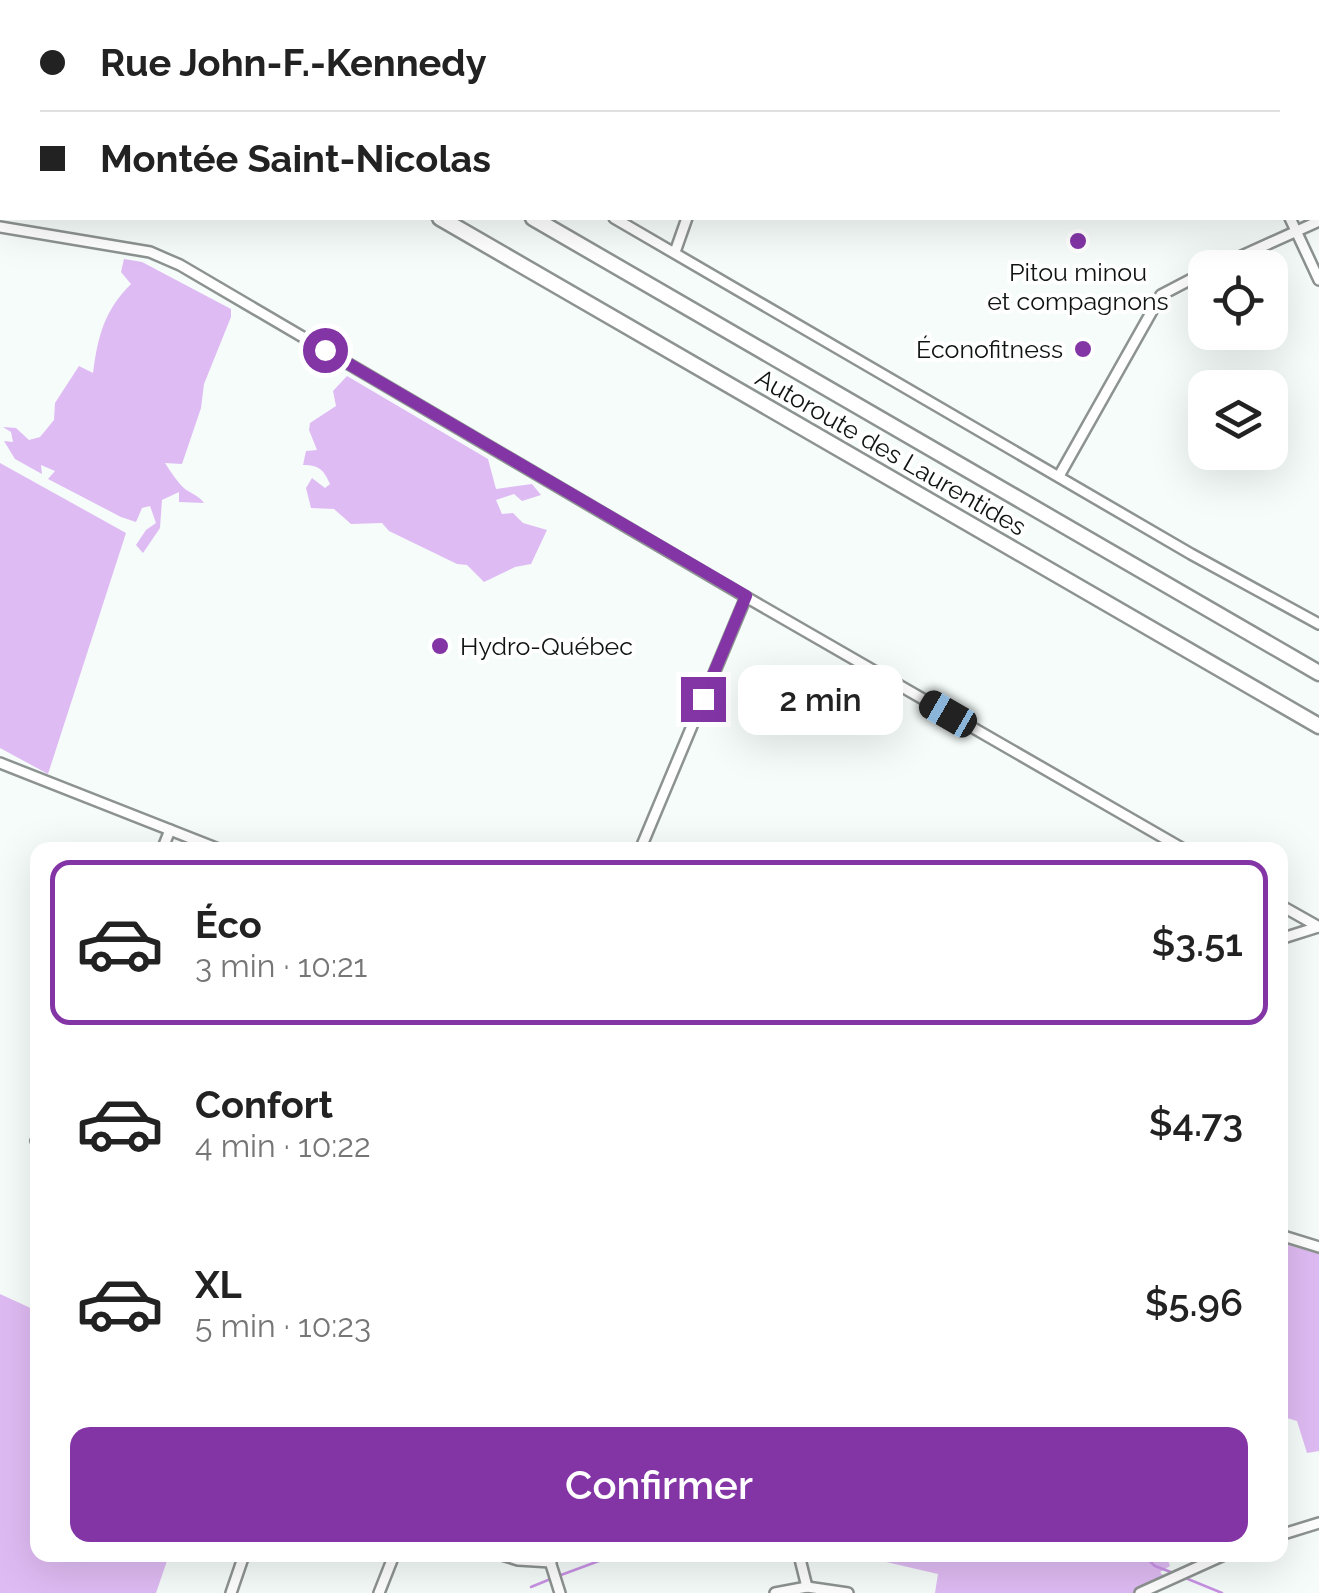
<!DOCTYPE html>
<html lang="fr">
<meta charset="utf-8">
<style>
body{margin:0;font-family:Raleway,sans-serif;background:#f6f6f6;color:#222;height:100vh;display:flex;flex-direction:column;font-size:38px;white-space:nowrap}
*{box-sizing:border-box;margin:0}
p{font-size:32px;color:#767676}
.icon{flex:none;width:55px;height:55px;fill:none;stroke:currentColor;stroke-width:2;stroke-linecap:round;stroke-linejoin:round}
.map{position:relative;flex:1;overflow:hidden}
.sheet{position:absolute;left:30px;top:842px;width:1258px;height:720px;display:flex;flex-direction:column;background:#fff;border-radius:20px;box-shadow:0 10px 40px #0002}
.sheet>*{flex:none}
.hud{position:absolute;left:0px;top:0px;width:1320px;height:220px;box-shadow:0 10px 40px #0002;display:grid;align-content:center;height:220px;padding:0 40px;background:#fff}
.tools{position:absolute;left:1188px;top:250px;display:grid;gap:20px}
.tools a{display:grid;place-items:center;width:100px;height:100px;border-radius:20px;background:#fff;box-shadow:0 10px 40px #0002;font-size:50px}
.end{position:absolute;width:45px;height:45px;margin:-22px;border:12px solid #8335a6;background:#fff;box-shadow:0 0 0 5px #fff}
.from{border-radius:50%}
.bubble{position:absolute;height:70px;border-radius:20px;background:#fff;box-shadow:0 10px 40px #0002;font-size:32px;font-weight:600;line-height:70px;text-align:center}
.car{position:absolute;width:30px;height:60px;margin:-30px -15px;border-radius:12px;box-shadow:0 0 8px 2px #0007;background:linear-gradient(#222 24%,#8ab4d8 0 40%,#222 0 76%,#8ab4d8 0 86%,#222 0)}
.hud b{display:flex;align-items:center;gap:35px;height:95px;font-size:38px}
.hud b+b{border-top:2px solid #e0e0e0}
.hud i{width:25px;height:25px;background:#222}
ul{padding:18px 0 0;list-style:none}
li{display:flex;align-items:center;gap:30px;height:165px;margin:0 20px 15px;padding:0 20px;border:5px solid transparent;border-radius:20px}
li div{flex:1}
li b{display:block;font-size:38px}
li em{font-style:normal;font-weight:600}
li.current{border-color:#8335a6}
li>.icon{width:90px;height:90px;stroke-width:1.5}
.action{display:flex;gap:20px;margin-top:auto;padding:20px 40px}
.action a{flex:1;height:115px;border-radius:20px;background:#8335a6;color:#fff;font-size:40px;font-weight:600;line-height:115px;text-align:center}
.map>svg:first-child{display:block}
</style>
<div class="map">
<svg width="1319" height="1593" viewBox="0 0 1319 1593">
<rect width="100%" height="100%" fill="#f5fcfa"/>
<g fill="#dfbbf3">
<path d="M0 0H43L48 2H2V116H0Z"/>
<path d="M124 259 142 262 231 309V317L204 384 201 408 182 464 165 463C171 472 177 482 185 489 192 494 199 496 204 503L179 502V492L162 500 160 528 143 553 136 545 146 530 156 523 150 506 142 508 136 522 121 517 48 479 55 471 41 465 42 474 15 459 4 441 13 442 11 432 3 427 16 428 29 440 40 437 54 420 55 403 79 366 93 373C98 336 104 311 131 284L121 272Z"/>
<path d="M347 376 488 459 496 489 532 484 541 495 522 501 514 494 496 500 502 514 513 513 523 523 547 530 531 564 515 567 484 582 467 565 457 564 389 531 382 523 351 524 334 509 311 508 306 488 312 478 325 488 330 484C324 470 319 465 303 465L306 451 317 450 309 430 310 423 336 406 333 391Z"/>
<path d="M0 463 126 533 48 774 0 748Z"/>
<path d="M1282 1243 1319 1254V1451L1307 1453 1297 1421 1280 1416V1250Z"/>
<path d="M0 1294 37 1311 38 1555H169L156 1593H0Z"/>
<path d="M856 1555H1166L1170 1566 1160 1572 1167 1580 1140 1593H935L938 1574Z"/>
</g>
<g fill="none" stroke-linecap="round" stroke-linejoin="round">
<g stroke="#c992e5" stroke-width="2.5">
<path d="M1143 1555 1155 1566 1176 1574"/>
<path d="M561 1575 615 1555"/>
<path d="M1183 1577 1222 1593"/>
<path d="M531 1587 553 1578"/>
</g>
<g stroke="#8d9391" stroke-width="14">
<g id="minor">
<path d="M282 0 283 2"/>
<path d="M465 0 469 2"/>
<path d="M635 0 637 2"/>
<path d="M1042 0 1044 2"/>
<path d="M1162 0 1164 2"/>
<path d="M1268 0 1270 2"/>
<path d="M365 2 366 0"/>
<path d="M780 2 781 0"/>
<path d="M931 2 939 0"/>
<path d="M1318 77 1319 80"/>
<path d="M614 218 1191 554 1319 624"/>
<path d="M1290 218 1319 280"/>
<path d="M0 227 150 252 180 265 746 597 1185 850"/>
<path d="M675 252 687 218"/>
<path d="M1215 268 1319 221"/>
<path d="M1059 476 1161 295 1205 272"/>
<path d="M0 763 221 850"/>
<path d="M162 850 170 830"/>
<path d="M640 850 746 597"/>
<path d="M1280 905 1319 927"/>
<path d="M1280 939 1318 927"/>
<path d="M36 1141 38 1138"/>
<path d="M1280 1235 1319 1247"/>
<path d="M1280 1535 1319 1523"/>
<path d="M502 1555 518 1560 551 1562"/>
<path d="M548 1555 560 1593"/>
<path d="M799 1555 807 1587"/>
<path d="M231 1593 244 1555"/>
<path d="M379 1593 394 1555"/>
<path d="M775 1593 807 1587 848 1593"/>
<path d="M1140 1593 1224 1555"/>
</g>
</g>
<g stroke="#8d9391" stroke-width="19">
<g id="highway">
<path d="M64 0 68 2"/>
<path d="M158 0 162 2"/>
<path d="M233 0 235 2"/>
<path d="M0 121 2 120"/>
<path d="M440 218 1319 726"/>
<path d="M533 218 1319 673"/>
</g>
</g>
<use href="#minor" stroke="#fff" stroke-width="9"/>
<use href="#highway" stroke="#fff" stroke-width="14"/>
</g>
<g fill="none" stroke-linecap="round" stroke-linejoin="round">
<path stroke="#8335a6" stroke-width="12" d="M325 350 746 596 703 699"/>
</g>
<g fill="#8335a6" stroke="#fff" stroke-width="4">
<circle cx="1078" cy="241" r="10"/>
<circle cx="1083" cy="349" r="10"/>
<circle cx="440" cy="646" r="10"/>
</g>
<g text-anchor="middle" dominant-baseline="central" stroke-width="8" stroke-linejoin="round" paint-order="stroke">
<g font-size="25" fill="#111313" stroke="#fff">
<text x="1078" y="272">Pitou minou<tspan x="1078" dy="29">et compagnons</tspan></text>
<text x="1063" y="349" text-anchor="end">Éconofitness</text>
<text x="460" y="646" text-anchor="start">Hydro-Québec</text>
</g>
<g font-size="25" fill="#111313" stroke="#fff">
<text transform="translate(891 452) rotate(30)">Autoroute des Laurentides</text>
</g>
</g>
</svg>
<div class="tools">
<a><svg class="icon" aria-label="locate" viewBox="0 0 24 24"><circle cx="12" cy="12" r="6"/><path d="M12 2v4M12 18v4M2 12h4M18 12h4"/></svg></a>
<a><svg class="icon" aria-label="layers" viewBox="0 0 24 24"><path d="M12 4l9 5-9 5-9-5zM3 14l9 5 9-5"/></svg></a>
</div>
<i class="end from" style="left:325px;top:350px"></i>
<i class="end" style="left:703px;top:699px"></i>
<div class="bubble" style="left:738px;top:665px;width:165px">2 min</div>
<i class="car" style="left:948px;top:714px;rotate:300deg"></i>
<div class="hud">
<b><i class="from"></i>Rue John-F.-Kennedy</b>
<b><i></i>Montée Saint-Nicolas</b>
</div>
<section class="sheet">
<ul>
<li class="current"><svg class="icon" aria-label="car" viewBox="0 0 24 24"><path d="M5 17H2v-5l4-1 3-4h7l3 4 3 1v5h-3M9 17h6M6 11h13"/><circle cx="7" cy="17" r="2"/><circle cx="17" cy="17" r="2"/></svg><div><b>Éco</b><p>3 min · 10:21</p></div><em>$3.51</em></li>
<li><svg class="icon" aria-label="car" viewBox="0 0 24 24"><path d="M5 17H2v-5l4-1 3-4h7l3 4 3 1v5h-3M9 17h6M6 11h13"/><circle cx="7" cy="17" r="2"/><circle cx="17" cy="17" r="2"/></svg><div><b>Confort</b><p>4 min · 10:22</p></div><em>$4.73</em></li>
<li><svg class="icon" aria-label="car" viewBox="0 0 24 24"><path d="M5 17H2v-5l4-1 3-4h7l3 4 3 1v5h-3M9 17h6M6 11h13"/><circle cx="7" cy="17" r="2"/><circle cx="17" cy="17" r="2"/></svg><div><b>XL</b><p>5 min · 10:23</p></div><em>$5.96</em></li>
</ul>
<div class="action"><a>Confirmer</a></div>
</section>
</div>
